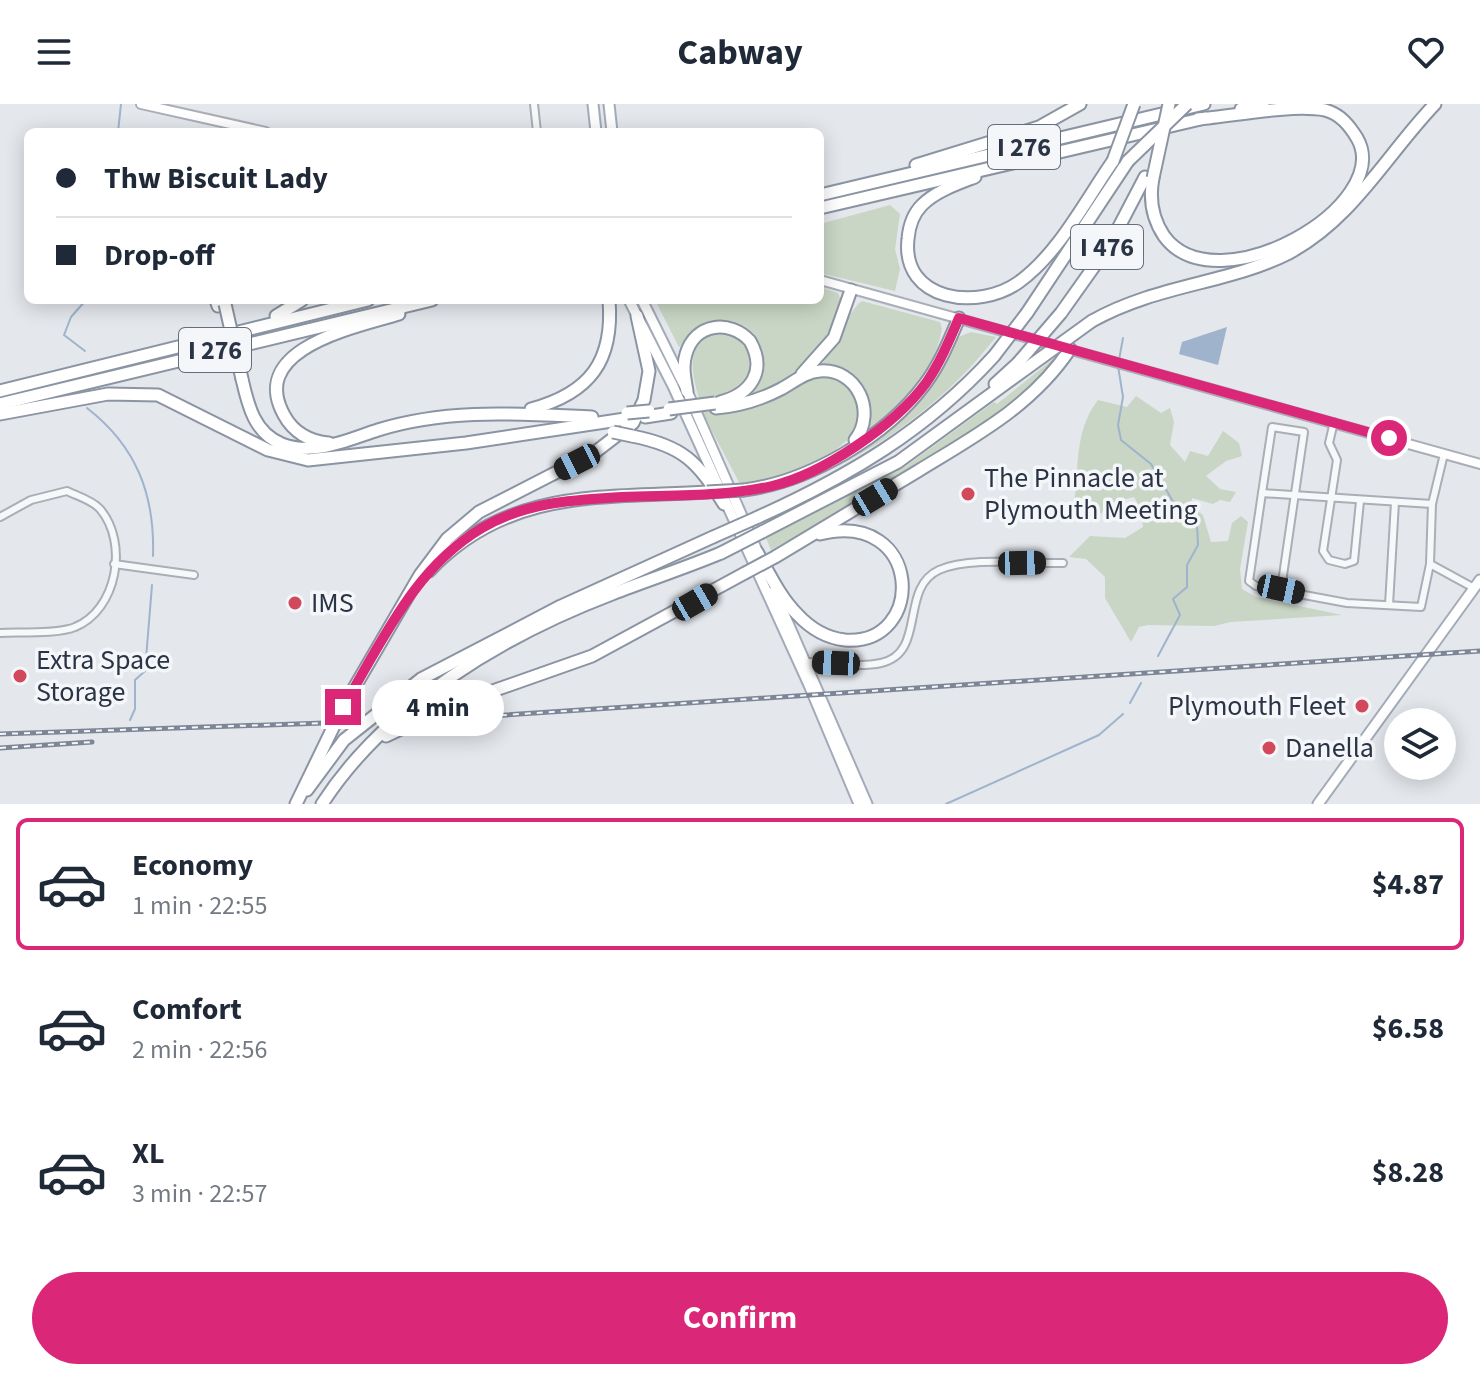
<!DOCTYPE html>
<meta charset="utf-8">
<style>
body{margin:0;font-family:"Source Sans 3",sans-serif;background:#f6f6f7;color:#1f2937;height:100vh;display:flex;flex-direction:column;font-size:30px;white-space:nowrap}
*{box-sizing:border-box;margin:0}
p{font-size:26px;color:#747a83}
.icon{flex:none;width:44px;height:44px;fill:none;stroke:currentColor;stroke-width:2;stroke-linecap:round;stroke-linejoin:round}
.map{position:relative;height:700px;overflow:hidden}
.panel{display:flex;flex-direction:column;background:#fff;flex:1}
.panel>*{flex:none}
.top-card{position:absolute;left:24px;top:24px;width:800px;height:176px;border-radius:12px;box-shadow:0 4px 20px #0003;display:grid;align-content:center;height:176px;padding:0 32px;background:#fff}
.fabs{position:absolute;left:1384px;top:604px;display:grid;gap:16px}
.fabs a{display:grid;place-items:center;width:72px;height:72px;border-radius:50%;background:#fff;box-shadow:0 4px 20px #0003;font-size:40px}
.end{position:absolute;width:36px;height:36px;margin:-18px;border:10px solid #db2777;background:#fff;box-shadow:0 0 0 4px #fff}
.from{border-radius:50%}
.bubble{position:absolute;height:56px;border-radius:28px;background:#fff;box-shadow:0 4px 20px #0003;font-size:26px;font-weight:700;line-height:56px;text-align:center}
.car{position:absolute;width:24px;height:48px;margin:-24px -12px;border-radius:10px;box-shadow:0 0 6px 2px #0007;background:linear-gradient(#222 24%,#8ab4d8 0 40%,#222 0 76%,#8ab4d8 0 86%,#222 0)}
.top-card b{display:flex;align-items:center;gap:28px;height:76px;font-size:30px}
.top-card b+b{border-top:2px solid #e0e1e3}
.top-card i{width:20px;height:20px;background:#1f2937}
ul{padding:14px 0 0;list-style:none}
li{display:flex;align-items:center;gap:24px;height:132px;margin:0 16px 12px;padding:0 16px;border:4px solid transparent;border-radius:12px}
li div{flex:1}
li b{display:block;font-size:30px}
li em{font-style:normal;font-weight:700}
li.selected{border-color:#db2777}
li>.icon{width:72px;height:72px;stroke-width:1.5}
.primary-button{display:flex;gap:16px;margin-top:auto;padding:16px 32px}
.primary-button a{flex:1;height:92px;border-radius:48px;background:#db2777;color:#fff;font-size:32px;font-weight:700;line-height:92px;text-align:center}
header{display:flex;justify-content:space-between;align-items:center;height:104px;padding:0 32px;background:#fff;font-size:36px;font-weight:700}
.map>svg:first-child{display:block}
</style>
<header><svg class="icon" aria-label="menu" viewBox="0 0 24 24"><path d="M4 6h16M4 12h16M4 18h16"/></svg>Cabway<svg class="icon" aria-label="heart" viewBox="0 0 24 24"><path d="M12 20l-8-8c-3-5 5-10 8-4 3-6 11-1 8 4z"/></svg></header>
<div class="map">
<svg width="1480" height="700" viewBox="0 0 1480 700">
<rect width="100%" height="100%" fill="#e4e7ec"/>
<g fill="#c9d6c5">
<path d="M890 101 900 110 895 145 900 165 895 187 820 169V120Z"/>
<path d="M820 183 838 189 841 197C834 246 788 277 747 294 793 248 734 178 679 243L655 196H820Z"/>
<path d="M862 197 940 218 942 225C934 268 905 299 870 323L866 293 821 262C832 247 850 204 862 197Z"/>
<path d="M971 228 996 233C949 293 890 338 822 370 875 339 929 291 956 234Z"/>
<path d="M713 229C751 226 763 270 732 290 723 295 710 296 700 298 693 272 683 243 713 229Z"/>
<path d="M1053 255C1051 296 814 421 771 446L766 434 906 362 994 298 997 300Z"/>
<path d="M818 272C833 272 846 277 854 291 884 344 776 378 740 380L702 308 745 306 776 295Z"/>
<path d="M1136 292 1161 309 1170 304 1174 318 1170 341 1185 358 1190 347 1208 352 1223 327 1239 339 1242 352 1226 357 1206 372 1220 385 1236 388 1230 398 1220 396 1213 400 1192 394 1191 402 1203 411 1211 438 1228 437 1232 419 1241 412 1248 418 1240 465 1242 485 1256 493 1342 511 1231 518 1214 522 1148 521 1139 523 1131 538 1105 494V473L1086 455 1069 453 1090 432 1125 434 1143 423 1141 406 1134 393 1106 400 1102 409 1084 413 1072 411C1081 371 1071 331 1098 296L1127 303Z"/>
</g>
<path fill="#9fb4cc" d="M1227 223 1218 261 1179 250 1182 238Z"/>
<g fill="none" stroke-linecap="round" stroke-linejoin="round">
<g stroke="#9fb4cc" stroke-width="2">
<path d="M118 28 121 0"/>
<path d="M85 247 64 231 71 213 86 196"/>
<path d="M1119 256 1123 234"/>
<path d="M1118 262 1123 293 1118 321 1121 336 1151 360 1178 406 1197 421 1198 441 1187 461V483L1173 495 1180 511 1158 552"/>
<path d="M87 304C136 342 155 390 153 452"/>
<path d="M1130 599 1141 579"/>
<path d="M130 616 135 605V576L145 567 152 481"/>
<path d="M946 700 1099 631 1123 610"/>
</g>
<g stroke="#a9aeb7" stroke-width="10">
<g id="minor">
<path d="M534 0 537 28"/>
<path d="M1334 318 1329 339 1337 356 1323 447 1329 456 1345 460 1354 457 1360 397"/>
<path d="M1262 389 1272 323 1304 328 1281 485"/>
<path d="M1432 400 1262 389 1249 477 1256 482 1347 499 1421 503 1430 460 1432 400 1444 350"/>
<path d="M0 413 31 396 67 387C77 392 92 396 100 405 129 439 117 506 75 523 59 530 19 528 0 529"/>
<path d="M114 460 194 471"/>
<path d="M1430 460 1474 484"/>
<path d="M1389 501 1395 398"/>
<path d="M806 558C830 558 858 564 881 559 927 549 899 484 939 466 970 452 1029 460 1063 459"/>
</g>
</g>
<g stroke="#a9aeb7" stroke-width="12">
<g id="secondary">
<path d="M141 0 266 28"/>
<path d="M820 176 1480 360"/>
</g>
</g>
<g stroke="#a3abb8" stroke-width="13">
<g id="primary">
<path d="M593 0 596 28"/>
<path d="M609 0 612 28"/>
<path d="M629 196 673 282 809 581 859 700"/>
<path d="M642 196 687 287 759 451"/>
<path d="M774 487 867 700"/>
<path d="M1318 700 1480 476"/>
</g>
</g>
<g stroke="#8b94a3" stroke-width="15">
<g id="motorway">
<path d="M1241 5 1263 0"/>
<path d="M916 61 1039 23 1080 0"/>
<path d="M975 73C957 80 936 87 922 101 913 110 909 123 908 135 901 198 979 207 1019 178 1059 149 1085 97 1113 57"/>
<path d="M1153 74C1149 95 1152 114 1164 132 1216 204 1396 101 1357 34 1349 21 1340 10 1325 6 1290 0 1235 12 1198 15"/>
<path d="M820 91 1204 0"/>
<path d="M820 104 1205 14"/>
<path d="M216 196 218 202"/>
<path d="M1027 209 1128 57"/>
<path d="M1061 209 1110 140 1145 73"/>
<path d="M276 212 302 196"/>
<path d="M1092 217C1158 180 1228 180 1289 149 1353 115 1387 50 1435 0"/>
<path d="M802 270 834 234 851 186"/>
<path d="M242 275C248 301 254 329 282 340 314 352 347 336 378 326 448 304 520 310 592 313"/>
<path d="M995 280 1018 259"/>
<path d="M0 287 368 196"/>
<path d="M687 287C685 275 682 262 686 250 695 219 730 215 750 237 767 267 751 290 720 298"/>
<path d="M0 300 432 196"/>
<path d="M716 304C739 302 760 296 781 285 794 278 805 268 820 267 857 264 877 308 855 336"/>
<path d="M531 305C590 289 614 257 609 196"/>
<path d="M0 310 108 290 158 291 268 346 308 356 466 339 625 315"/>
<path d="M645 313 671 309"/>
<path d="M632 332C683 342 697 357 724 400"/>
<path d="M329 339C310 338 293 328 284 311 247 244 357 223 399 210"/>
<path d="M744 386C808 378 886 333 925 280 940 260 949 237 959 214"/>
<path d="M756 414C847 373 926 327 994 252"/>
<path d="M762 428 898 358 1027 264"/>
<path d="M757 448C769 469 780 493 797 510 810 524 826 534 845 536 927 542 923 405 820 430"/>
<path d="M775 453C823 424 870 396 918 367 975 332 1032 302 1070 245"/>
<path d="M429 467C507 384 602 394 707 388"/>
<path d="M386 632 450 602 592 552 745 469"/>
<path d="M307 686 344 636 421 575 561 502 713 433"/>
<path d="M296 700 343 603 420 471 447 435 479 408 594 349 633 319 644 296 649 267 637 212"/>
<path d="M322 700C386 601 504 531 612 490 648 476 685 464 721 449"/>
</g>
</g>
<use href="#minor" stroke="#f7f8fa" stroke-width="6"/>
<use href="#secondary" stroke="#fff" stroke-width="8"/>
<use href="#primary" stroke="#fff" stroke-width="9"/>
<use href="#motorway" stroke="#fff" stroke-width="11"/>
<g stroke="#7d8696" stroke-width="5">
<g id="rail">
<path d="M429 616 1480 547"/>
<path d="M0 630 324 619"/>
<path d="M0 644 92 638"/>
</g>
</g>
<use href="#rail" stroke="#f4f6f9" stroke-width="2" stroke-dasharray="6" stroke-linecap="butt"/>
<g stroke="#8b94a3" stroke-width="15" stroke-linecap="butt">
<g id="motorway-bridge">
<path d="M1113 57 1134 0"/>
<path d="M1128 57 1187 0"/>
<path d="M1153 74 1169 0"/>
<path d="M225 200 242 275"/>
<path d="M994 252 1027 209"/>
<path d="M1018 259 1061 209"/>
<path d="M1027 264 1092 217"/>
<path d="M669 305 715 299"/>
<path d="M627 309 649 307"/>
<path d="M613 328 632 332"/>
<path d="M707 388 744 386"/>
<path d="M713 433 756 414"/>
<path d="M721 449 762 428"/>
<path d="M745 469 775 453"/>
</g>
</g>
<use href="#motorway-bridge" stroke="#fff" stroke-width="11"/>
</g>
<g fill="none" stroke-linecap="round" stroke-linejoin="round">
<path stroke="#db2777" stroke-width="10" d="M343 603C382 538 414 464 482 424 526 398 572 396 622 393 671 391 724 393 772 382 823 370 895 321 926 279 940 259 949 237 959 214L1389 334"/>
</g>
<g fill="#d1495b" stroke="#f4f6f9" stroke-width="3">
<circle cx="968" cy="390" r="8"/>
<circle cx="295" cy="499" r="8"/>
<circle cx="20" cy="572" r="8"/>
<circle cx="1362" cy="602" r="8"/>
<circle cx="1269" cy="644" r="8"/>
</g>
<g text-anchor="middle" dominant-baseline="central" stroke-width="7" stroke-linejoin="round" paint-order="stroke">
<g fill="#f4f6f9" stroke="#676e7b" stroke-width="2">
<rect x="988" y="21" width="72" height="44" rx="6"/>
<rect x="1071" y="121" width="72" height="44" rx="6"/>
<rect x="179" y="224" width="72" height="44" rx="6"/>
</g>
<g font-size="26" font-weight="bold" fill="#2b3445">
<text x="1024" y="43">I 276</text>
<text x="1107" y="143">I 476</text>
<text x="215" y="246">I 276</text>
</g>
<g font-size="28" fill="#2b3445" stroke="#f4f6f9" text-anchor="start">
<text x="984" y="374">The Pinnacle at<tspan x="984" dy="32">Plymouth Meeting</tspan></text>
<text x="311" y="499">IMS</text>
<text x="36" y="556">Extra Space<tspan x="36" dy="32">Storage</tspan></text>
<text x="1346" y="602" text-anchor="end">Plymouth Fleet</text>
<text x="1285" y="644">Danella</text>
</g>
</g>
</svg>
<div class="fabs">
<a><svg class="icon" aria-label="layers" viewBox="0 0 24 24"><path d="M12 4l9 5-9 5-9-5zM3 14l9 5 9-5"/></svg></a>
</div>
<i class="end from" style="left:1389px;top:334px"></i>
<i class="end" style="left:343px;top:603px"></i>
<div class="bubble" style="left:372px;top:576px;width:132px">4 min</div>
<i class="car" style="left:577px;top:358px;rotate:243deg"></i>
<i class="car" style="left:875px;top:393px;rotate:59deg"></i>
<i class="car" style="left:1022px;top:459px;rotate:89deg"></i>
<i class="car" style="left:1281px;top:485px;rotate:102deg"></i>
<i class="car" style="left:695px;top:498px;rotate:60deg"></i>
<i class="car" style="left:836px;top:559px;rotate:272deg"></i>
<div class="top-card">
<b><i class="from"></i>Thw Biscuit Lady</b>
<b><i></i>Drop-off</b>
</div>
</div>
<section class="panel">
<ul>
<li class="selected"><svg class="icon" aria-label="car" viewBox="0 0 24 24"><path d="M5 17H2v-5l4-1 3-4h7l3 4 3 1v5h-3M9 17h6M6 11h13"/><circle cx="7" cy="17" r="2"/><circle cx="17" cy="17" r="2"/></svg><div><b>Economy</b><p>1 min · 22:55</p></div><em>$4.87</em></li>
<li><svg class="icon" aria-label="car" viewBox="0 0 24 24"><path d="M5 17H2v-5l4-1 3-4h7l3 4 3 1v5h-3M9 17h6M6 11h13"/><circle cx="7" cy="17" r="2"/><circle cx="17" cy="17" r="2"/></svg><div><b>Comfort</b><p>2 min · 22:56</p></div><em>$6.58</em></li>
<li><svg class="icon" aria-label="car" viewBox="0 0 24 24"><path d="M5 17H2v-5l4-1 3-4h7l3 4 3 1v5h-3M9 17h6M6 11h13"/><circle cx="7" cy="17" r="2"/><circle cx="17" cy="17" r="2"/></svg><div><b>XL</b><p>3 min · 22:57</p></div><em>$8.28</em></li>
</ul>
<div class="primary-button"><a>Confirm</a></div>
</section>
